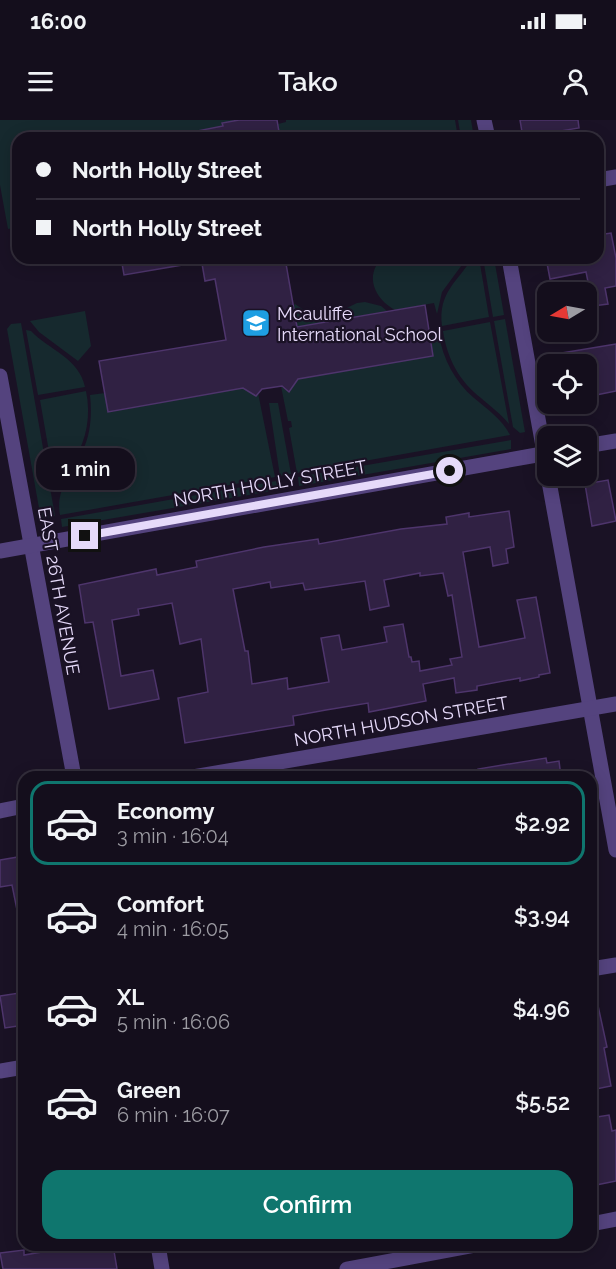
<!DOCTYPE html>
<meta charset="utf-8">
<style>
body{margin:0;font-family:Raleway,sans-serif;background:#211c29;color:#f1f3f6;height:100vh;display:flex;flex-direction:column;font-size:22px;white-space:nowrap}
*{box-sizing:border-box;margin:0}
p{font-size:20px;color:#9d9ca3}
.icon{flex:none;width:33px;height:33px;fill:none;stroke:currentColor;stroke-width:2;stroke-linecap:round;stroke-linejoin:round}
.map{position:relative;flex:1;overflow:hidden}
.drawer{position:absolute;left:18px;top:651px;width:579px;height:480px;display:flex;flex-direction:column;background:#140e1c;border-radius:18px;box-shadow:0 3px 15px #0003,0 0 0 2px #332e3b}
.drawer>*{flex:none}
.guide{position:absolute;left:12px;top:12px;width:592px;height:132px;border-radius:18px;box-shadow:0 3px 15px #0003,0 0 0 2px #332e3b;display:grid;align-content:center;height:132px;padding:0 24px;background:#140e1c}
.needle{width:39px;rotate:260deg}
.buttons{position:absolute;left:537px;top:162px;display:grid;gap:12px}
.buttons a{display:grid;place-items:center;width:60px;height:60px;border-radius:12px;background:#140e1c;box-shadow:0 3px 15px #0003,0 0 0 2px #332e3b;font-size:30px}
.end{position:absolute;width:27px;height:27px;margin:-14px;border:8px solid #e6dafa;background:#111;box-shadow:0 0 0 3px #111}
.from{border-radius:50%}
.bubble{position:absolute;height:42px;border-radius:18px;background:#140e1c;box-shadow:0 3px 15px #0003,0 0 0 2px #332e3b;font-size:20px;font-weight:600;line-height:42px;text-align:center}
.guide b{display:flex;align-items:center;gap:21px;height:57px;font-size:22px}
.guide b+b{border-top:2px solid #332e3b}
.guide i{width:15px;height:15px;background:#f1f3f6}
ul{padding:10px 0 0;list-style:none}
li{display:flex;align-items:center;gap:18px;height:84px;margin:0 12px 9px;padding:0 12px;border:3px solid transparent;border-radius:18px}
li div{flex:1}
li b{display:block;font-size:22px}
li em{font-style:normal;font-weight:600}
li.active{border-color:#0f766e}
li>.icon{width:54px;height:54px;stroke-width:1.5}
.action{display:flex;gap:12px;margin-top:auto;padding:12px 24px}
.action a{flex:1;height:69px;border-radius:18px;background:#0f766e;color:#fff;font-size:24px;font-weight:600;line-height:69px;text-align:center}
.status{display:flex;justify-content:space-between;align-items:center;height:42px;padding:0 30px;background:#140e1c;direction:ltr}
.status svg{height:16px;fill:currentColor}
header{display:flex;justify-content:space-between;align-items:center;height:78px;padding:0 24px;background:#140e1c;font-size:27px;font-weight:600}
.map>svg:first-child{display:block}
</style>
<div class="status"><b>16:00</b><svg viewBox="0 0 49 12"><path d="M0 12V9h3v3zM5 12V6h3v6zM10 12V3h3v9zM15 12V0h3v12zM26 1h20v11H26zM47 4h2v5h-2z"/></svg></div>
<header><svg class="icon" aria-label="menu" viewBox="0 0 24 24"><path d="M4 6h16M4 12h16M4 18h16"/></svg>Tako<svg class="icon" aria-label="person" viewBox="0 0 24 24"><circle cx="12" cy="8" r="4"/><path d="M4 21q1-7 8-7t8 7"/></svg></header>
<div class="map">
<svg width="616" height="1149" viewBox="0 0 616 1149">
<rect width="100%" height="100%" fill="#1a1225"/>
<g fill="#16292e">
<path d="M0 0H237L222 3 220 18H18V107L8 109 0 65Z"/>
<path d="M286 0H455L458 18H280L278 4 286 2Z"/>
<path d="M458 0H471L474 18H461Z"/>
<path d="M295 138H333C321 148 310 148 296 142Z"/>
<path d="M382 138H467L442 172 437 194 434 183 395 190C375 179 364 156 382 138Z"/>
<path d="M472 138H479L489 197 442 206C438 172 457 163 472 138Z"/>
<path d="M483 138H494L504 195 493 197Z"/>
<path d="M365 182 381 186 387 191 297 207 293 186 295 184 320 201 357 183Z"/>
<path d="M85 191 91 226 78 241 39 212 30 201Z"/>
<path d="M505 199 525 312 520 313 513 307 494 201Z"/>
<path d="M490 202 509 304C500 293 491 287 481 278 459 261 447 238 443 211Z"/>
<path d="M21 203 55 396 41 399 7 209 11 204Z"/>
<path d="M26 210 31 211C49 230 79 238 85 267L38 275Z"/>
<path d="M439 215C443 239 455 262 474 278 487 289 502 299 510 315L297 353 289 308 292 307 291 301H288L281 266 286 270 291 268 293 260 433 236 431 217Z"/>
<path d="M247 267 258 273 275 357 60 395C55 368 73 353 83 330 91 313 92 293 90 275L105 273 109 292Z"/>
<path d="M86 271C91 295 87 319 74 340 67 351 60 360 56 372L40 280Z"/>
<path d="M269 283H278L291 354 280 356Z"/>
<path d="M511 320V329L299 366 298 357Z"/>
<path d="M276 361 278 370 62 407 61 399Z"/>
</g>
<g fill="#302143" stroke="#4e356c" stroke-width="1.5" fill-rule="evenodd">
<path d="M239 0H277L280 18H198L197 11 223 6 222 3Z"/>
<path d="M520 0H578L579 8 542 14 543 18H523Z"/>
<path d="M611 113 616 138V166L605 168 608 184 593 186 586 152 550 159 546 138H598V115Z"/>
<path d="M121 138H182V145L124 155Z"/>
<path d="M201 138H285L297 207 425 185 433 236 298 259 289 272 282 266 262 269 256 276 243 268 108 292 99 241 226 220 215 159 205 161Z"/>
<path d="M616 224V271L586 277V244H544V236Z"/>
<path d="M608 360 616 401 592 406 585 364Z"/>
<path d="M509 391 514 427 506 429 508 443 493 446 490 427 463 432 479 527 525 518 517 480 536 477 550 553 539 555V557L520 561V558L477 566V570L456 573 454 558 423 564 426 581 369 592 368 583 326 590 293 596 294 605 185 623 178 578 208 572 201 519 180 524 172 483 138 489 139 495 112 500 121 556 153 550 159 579 109 589 93 502 85 503 79 465 156 449 157 455 197 447 196 441 264 427 318 419 319 424 401 409 447 404 446 397 469 393V397ZM420 453V456L443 453 448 476 452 475 462 537 450 539 452 545 420 551 419 541 412 542 411 537H409L403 504 384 507 387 522 342 530 339 515 321 518 329 562 288 569 287 558 252 564 248 531H245L233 469 270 462 271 468 303 463 305 470 365 461 370 490 389 486 384 460Z"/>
<path d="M546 638 547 643 559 641 561 657H479L478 649Z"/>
<path d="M24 736V794L18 795 12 765 0 767V740Z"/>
<path d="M19 873 20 881 24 880V905L5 908 0 876Z"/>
<path d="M597 881 607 927 604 928 611 966 591 970V882Z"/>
<path d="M609 995 612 1011 616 1010V1061L591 1066V998Z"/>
<path d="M83 1125H113L117 1149H3L0 1133 24 1130V1135Z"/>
</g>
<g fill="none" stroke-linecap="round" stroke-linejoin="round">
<g stroke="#54437e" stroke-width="15">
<path d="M484 0 488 18"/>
<path d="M598 60 616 57"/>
<path d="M509 138 546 343"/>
<path d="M0 256 74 657"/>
<path d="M586 326 616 321"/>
<path d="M548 356 616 730"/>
<path d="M0 431 548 333"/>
<path d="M193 657 616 584"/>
<path d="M0 691 24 686"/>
<path d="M591 849 616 845"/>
<path d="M0 951 24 947"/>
<path d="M591 1104 616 1099"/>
<path d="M158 1125 162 1149"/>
<path d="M347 1149 476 1125"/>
</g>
</g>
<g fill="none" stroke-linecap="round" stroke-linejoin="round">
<path stroke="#e6dafa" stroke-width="8" d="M85 416 450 351"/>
</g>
<defs>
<g id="school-square" transform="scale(1.5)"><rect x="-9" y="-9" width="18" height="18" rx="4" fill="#1e9ee2" stroke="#1a1225"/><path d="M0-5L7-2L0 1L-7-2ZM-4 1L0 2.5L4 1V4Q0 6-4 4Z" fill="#fff"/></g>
</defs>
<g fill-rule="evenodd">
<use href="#school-square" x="256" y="203"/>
</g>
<g text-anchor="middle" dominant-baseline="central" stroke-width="4.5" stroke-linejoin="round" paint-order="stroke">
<g font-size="18" fill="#e6dafa" stroke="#1a1225" text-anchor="start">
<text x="277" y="193">Mcauliffe<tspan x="277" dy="21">International School</tspan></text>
</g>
<g font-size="18" fill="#e6dafa" stroke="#1a1225">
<text transform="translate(270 363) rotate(-10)">NORTH HOLLY STREET</text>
<text transform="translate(59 471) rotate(80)">EAST 26TH AVENUE</text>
<text transform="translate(401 601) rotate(-10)">NORTH HUDSON STREET</text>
</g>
</g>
</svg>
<div class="buttons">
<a><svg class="needle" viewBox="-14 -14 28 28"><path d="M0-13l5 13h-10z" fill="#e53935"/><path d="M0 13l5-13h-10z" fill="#9d9ca3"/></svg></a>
<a><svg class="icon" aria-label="locate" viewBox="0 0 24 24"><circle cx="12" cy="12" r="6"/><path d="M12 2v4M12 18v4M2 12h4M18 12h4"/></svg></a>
<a><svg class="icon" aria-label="layers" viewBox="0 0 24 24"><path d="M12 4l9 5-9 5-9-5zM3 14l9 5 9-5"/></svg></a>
</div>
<i class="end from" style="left:450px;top:351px"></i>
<i class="end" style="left:85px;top:416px"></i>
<div class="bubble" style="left:36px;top:328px;width:99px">1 min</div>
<div class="guide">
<b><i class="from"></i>North Holly Street</b>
<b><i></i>North Holly Street</b>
</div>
<section class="drawer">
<ul>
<li class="active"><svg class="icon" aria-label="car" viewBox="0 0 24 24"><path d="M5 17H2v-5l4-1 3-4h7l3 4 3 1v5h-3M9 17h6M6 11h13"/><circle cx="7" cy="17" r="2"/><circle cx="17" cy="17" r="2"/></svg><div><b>Economy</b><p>3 min · 16:04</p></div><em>$2.92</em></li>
<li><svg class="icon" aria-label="car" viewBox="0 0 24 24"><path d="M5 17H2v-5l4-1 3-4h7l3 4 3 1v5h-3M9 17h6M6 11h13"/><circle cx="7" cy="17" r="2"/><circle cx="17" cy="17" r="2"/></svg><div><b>Comfort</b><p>4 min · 16:05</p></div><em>$3.94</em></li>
<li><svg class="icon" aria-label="car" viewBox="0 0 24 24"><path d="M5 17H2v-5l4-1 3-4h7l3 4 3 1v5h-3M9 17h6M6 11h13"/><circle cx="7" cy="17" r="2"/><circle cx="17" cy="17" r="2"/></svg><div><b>XL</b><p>5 min · 16:06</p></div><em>$4.96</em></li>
<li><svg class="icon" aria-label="car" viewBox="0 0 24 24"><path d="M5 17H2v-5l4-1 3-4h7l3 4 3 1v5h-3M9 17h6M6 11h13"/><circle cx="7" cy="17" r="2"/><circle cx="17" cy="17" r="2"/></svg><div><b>Green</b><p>6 min · 16:07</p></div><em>$5.52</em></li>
</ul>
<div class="action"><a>Confirm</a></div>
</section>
</div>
